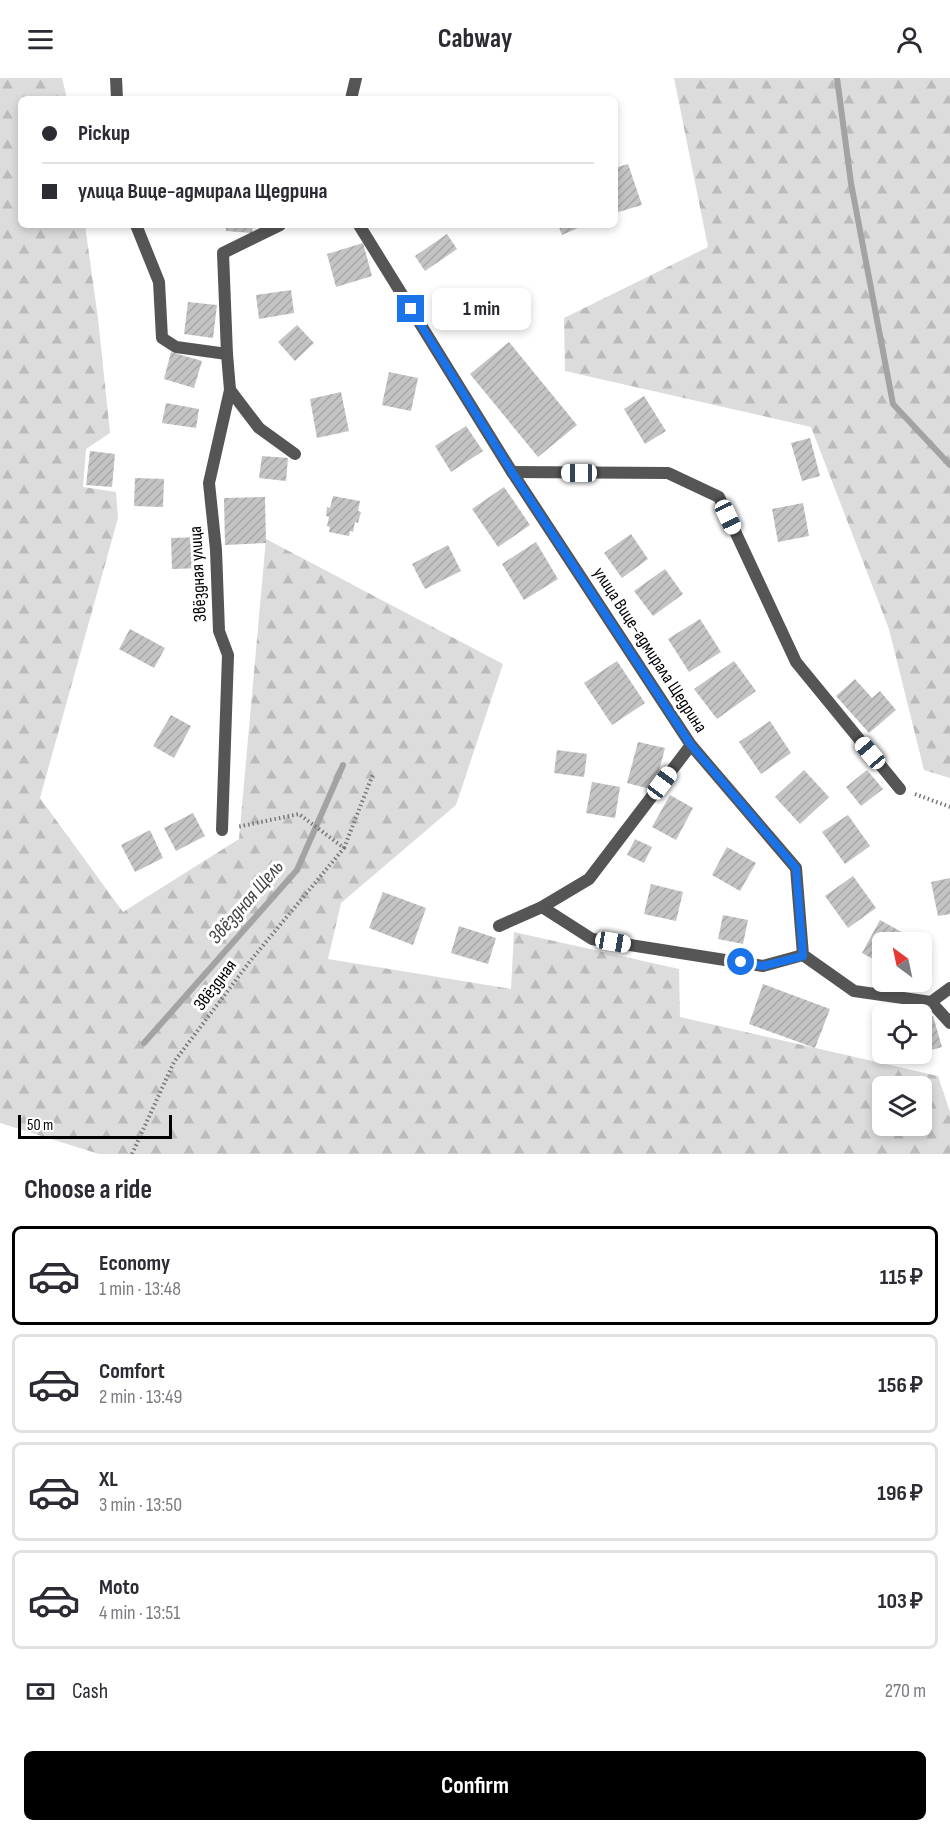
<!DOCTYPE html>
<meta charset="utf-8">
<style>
body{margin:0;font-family:"Sofia Sans Condensed",sans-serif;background:#f7f7f7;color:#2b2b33;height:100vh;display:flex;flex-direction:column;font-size:22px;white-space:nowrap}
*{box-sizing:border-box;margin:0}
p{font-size:20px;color:#7c7c81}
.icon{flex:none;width:33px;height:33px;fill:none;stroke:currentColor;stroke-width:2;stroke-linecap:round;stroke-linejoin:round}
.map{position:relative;height:1076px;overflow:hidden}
.drawer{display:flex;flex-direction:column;background:#fff;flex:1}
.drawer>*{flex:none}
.hud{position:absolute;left:18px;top:18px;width:600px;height:132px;border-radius:9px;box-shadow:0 3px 9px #0003;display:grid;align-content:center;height:132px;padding:0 24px;background:#fff}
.needle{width:39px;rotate:327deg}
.controls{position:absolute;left:872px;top:854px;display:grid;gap:12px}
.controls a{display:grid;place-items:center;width:60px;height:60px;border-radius:9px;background:#fff;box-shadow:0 3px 9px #0003;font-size:30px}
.scale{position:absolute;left:18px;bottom:15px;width:154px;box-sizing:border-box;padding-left:6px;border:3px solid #000;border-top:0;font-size:16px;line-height:21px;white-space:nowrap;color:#000;-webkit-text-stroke:4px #fff;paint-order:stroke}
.end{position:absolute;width:27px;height:27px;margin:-14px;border:8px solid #1a73e8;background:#fff;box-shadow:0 0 0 3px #fff}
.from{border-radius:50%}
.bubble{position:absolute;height:42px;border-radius:9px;background:#fff;box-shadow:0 3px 9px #0003;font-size:20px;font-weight:700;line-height:42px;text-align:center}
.car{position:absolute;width:18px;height:36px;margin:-18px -9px;border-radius:8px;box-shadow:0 0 4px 2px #0007;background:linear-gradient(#fff 24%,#345 0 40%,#fff 0 76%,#345 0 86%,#fff 0)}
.hud b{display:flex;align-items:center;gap:21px;height:57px;font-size:22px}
.hud b+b{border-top:2px solid #e1e1e2}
.hud i{width:15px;height:15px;background:#2b2b33}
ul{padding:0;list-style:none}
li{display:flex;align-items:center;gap:18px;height:99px;margin:0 12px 9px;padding:0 12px;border:3px solid #e1e1e2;border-radius:9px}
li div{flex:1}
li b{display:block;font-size:22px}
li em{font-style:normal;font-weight:700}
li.selected{border-color:#000}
li>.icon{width:54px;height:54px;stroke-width:1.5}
h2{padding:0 24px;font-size:27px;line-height:72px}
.pay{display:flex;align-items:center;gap:15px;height:66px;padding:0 24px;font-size:22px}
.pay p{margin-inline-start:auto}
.button{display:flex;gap:12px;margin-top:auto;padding:12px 24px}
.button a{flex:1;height:69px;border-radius:9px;background:#000;color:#fff;font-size:24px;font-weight:700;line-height:69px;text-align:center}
header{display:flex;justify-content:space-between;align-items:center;height:78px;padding:0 24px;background:#fff;font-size:27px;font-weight:700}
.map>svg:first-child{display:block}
</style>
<header><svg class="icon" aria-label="menu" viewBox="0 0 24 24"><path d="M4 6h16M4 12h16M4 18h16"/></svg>Cabway<svg class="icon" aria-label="person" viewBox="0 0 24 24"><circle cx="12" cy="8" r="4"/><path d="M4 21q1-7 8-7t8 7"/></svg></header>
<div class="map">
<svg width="950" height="1076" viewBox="0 0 950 1076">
<defs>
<pattern id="forest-firs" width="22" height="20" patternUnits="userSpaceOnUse" patternTransform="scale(1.5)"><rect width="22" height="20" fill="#dcdcdc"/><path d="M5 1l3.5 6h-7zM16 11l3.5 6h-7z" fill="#bbb"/></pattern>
<pattern id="building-hatch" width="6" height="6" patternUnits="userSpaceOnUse" patternTransform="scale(1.5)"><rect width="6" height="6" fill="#c4c4c4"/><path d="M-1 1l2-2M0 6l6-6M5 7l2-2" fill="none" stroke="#a7a7a7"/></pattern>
</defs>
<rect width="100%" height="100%" fill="#fff"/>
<g fill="url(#forest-firs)" fill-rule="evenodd">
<path d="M0 0H62L67 21H21V147H85L98 240 110 355 86 371 83 409 116 414 118 440 40 720 123 834 239 761 266 461 503 586 456 727 341 825 328 881 511 911 514 854 679 891 680 939 938 998 950 1034V1076H99L0 1045ZM882 1008H921V1047H882Z"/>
<path d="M674 0H950V700L924 692 889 551 811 349 565 293 564 240 708 169Z"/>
</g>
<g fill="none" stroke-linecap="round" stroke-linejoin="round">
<g stroke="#a3a3a3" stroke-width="6">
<path d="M837 0 851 105 893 326 950 387"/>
<path d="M144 965 297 792 343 687"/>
</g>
</g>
<g fill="url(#building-hatch)">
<path d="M628 86 642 127 615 135V90Z"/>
<path d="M226 147H253L252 155 226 153Z"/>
<path d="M558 147H585L562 157Z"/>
<path d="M447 156 457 171 425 193 415 178Z"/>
<path d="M363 165 372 198 336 209 327 176Z"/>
<path d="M291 212 294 235 259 241 256 217Z"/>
<path d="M188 224 217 227 213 260 184 256Z"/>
<path d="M297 247 314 265 295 283 278 264Z"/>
<path d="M509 264 577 347 538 379 470 296Z"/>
<path d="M171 274 202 283 194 310 164 301Z"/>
<path d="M389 294 418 300 411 333 382 327Z"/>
<path d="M341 314 349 353 317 360 310 321Z"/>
<path d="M644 318 666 353 645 366 624 331Z"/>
<path d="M166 325 199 331 196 350 162 345Z"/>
<path d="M466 348 483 373 451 394 435 368Z"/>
<path d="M810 360 820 398 802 403 791 365Z"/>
<path d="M90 373 115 376 112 409 86 407Z"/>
<path d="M262 378 288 380 286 403 259 400Z"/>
<path d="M135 400 164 401 163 429 134 428Z"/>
<path d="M504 409 530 447 498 469 472 431Z"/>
<path d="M333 418 360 423 358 433 361 434 358 445 355 444 353 454 350 453 349 458 329 454 330 449 327 448 329 439 326 438 327 429 330 430Z"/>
<path d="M265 419 266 465 225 467 224 420Z"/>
<path d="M803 425 809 458 778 464 772 431Z"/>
<path d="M631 456 648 481 622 500 604 475Z"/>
<path d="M201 459 202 490 172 491 171 460Z"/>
<path d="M536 464 558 501 524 522 502 486Z"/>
<path d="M448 467 461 493 425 511 412 486Z"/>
<path d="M665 491 683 516 653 538 634 513Z"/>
<path d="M700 541 721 574 689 594 668 561Z"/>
<path d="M130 551 165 570 154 590 119 571Z"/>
<path d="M617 583 645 625 612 647 584 605Z"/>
<path d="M734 583 756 613 717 641 694 611Z"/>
<path d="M855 601 872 620 880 613 896 632 869 655 836 618Z"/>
<path d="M171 637 191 648 174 680 153 668Z"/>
<path d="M770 643 791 675 761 696 739 664Z"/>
<path d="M638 664 665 670 654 712 627 705Z"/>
<path d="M557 672 587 676 584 699 554 695Z"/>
<path d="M804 692 829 719 800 746 775 719Z"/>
<path d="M867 692 883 711 861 728 846 709Z"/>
<path d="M592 704 620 709 615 740 586 735Z"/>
<path d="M670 717 693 730 676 762 652 749Z"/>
<path d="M193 735 205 758 176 773 164 750Z"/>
<path d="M848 737 870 768 845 786 822 754Z"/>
<path d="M150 752 163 780 135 794 121 767Z"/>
<path d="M635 761 652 769 644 785 627 777Z"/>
<path d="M727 769 756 785 740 813 712 797Z"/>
<path d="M853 798 876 830 848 850 825 818Z"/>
<path d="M950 800V836L938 838 931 804Z"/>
<path d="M651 806 683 814 676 843 644 836Z"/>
<path d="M383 814 426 830 413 867 369 850Z"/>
<path d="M723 837 748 842 743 866 718 861Z"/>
<path d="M880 842 916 862 915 864H882V886L862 875Z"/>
<path d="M459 848 496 860 488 886 451 875Z"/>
<path d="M763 906 830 931 815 970 749 946Z"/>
<path d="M933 938 942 969 921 975V941Z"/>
</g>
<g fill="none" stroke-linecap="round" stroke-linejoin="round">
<g stroke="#777" stroke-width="4" stroke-dasharray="1.5 3" stroke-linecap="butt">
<path d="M915 716 950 729"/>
<path d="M344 770 373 696"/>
<path d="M132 1076 174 984 251 882 344 770 299 736 237 749"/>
</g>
<g stroke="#555" stroke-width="12">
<path d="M116 0 117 21"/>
<path d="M136 147 159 204 162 260 176 269 227 276"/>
<path d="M230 312 259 350 295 376"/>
<path d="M512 394 668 395 719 419 796 584 900 711"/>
<path d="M542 829 592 861 763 888 803 877"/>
<path d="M499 848 542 829 589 801 691 667"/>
<path d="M931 924 950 945"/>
</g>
<g stroke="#555" stroke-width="12">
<path d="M351 21 356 0"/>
<path d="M359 147 512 394 691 667 796 790 803 877 854 913 931 924 950 910"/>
<path d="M222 752 228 577 219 553 216 472 209 405 230 312 227 276 223 175 280 147"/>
</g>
</g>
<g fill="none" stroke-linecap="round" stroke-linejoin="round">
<path stroke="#1a73e8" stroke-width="8" d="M411 231 512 394 691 667 796 790 803 878 763 888 741 884"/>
</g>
<g text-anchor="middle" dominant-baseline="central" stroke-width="6" stroke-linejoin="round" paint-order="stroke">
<g font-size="18" fill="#000" stroke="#fff">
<text transform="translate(198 496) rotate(-93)">Звёздная улица</text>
<text transform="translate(650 572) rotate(57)">улица Вице-адмирала Щедрина</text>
<text transform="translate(215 907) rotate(-53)">Звёздная</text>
</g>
<g font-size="20" font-style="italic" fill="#444" stroke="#fff">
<text transform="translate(246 824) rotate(-49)">Звёздная Щель</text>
</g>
</g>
</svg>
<div class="controls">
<a><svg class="needle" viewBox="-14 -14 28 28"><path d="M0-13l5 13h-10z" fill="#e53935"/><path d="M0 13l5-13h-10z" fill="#7c7c81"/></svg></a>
<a><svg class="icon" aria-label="locate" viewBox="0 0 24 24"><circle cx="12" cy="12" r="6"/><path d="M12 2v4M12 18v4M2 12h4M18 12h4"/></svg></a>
<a><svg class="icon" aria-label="layers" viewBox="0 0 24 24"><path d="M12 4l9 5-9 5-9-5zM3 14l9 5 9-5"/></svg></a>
</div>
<div class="scale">50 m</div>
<i class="end from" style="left:741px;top:884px"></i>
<i class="end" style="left:411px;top:231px"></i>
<div class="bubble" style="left:432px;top:210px;width:99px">1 min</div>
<i class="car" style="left:579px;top:395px;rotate:270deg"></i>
<i class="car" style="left:728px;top:439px;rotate:155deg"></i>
<i class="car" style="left:870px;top:675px;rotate:320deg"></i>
<i class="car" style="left:662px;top:705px;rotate:37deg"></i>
<i class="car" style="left:613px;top:864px;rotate:99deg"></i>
<div class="hud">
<b><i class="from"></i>Pickup</b>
<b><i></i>улица Вице-адмирала Щедрина</b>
</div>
</div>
<section class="drawer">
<h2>Choose a ride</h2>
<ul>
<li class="selected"><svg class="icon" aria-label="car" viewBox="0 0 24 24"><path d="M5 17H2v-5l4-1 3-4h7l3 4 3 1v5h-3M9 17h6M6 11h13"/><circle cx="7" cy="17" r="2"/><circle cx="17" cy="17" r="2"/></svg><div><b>Economy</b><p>1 min · 13:48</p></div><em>115 ₽</em></li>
<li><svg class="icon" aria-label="car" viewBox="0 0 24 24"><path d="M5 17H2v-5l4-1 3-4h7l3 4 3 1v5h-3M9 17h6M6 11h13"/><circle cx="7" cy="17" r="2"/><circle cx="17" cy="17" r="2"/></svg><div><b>Comfort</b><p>2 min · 13:49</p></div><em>156 ₽</em></li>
<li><svg class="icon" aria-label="car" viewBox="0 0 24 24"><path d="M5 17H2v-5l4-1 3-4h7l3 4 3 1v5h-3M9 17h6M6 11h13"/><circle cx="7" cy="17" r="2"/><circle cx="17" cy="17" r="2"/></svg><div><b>XL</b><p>3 min · 13:50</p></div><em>196 ₽</em></li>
<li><svg class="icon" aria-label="car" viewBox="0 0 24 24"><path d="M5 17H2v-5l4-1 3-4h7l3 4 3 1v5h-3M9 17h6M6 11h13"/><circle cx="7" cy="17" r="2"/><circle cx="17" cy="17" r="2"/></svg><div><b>Moto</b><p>4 min · 13:51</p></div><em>103 ₽</em></li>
</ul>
<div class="pay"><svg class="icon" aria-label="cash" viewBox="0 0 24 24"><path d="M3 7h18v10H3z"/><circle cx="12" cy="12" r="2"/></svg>Cash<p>270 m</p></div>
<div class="button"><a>Confirm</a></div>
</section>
